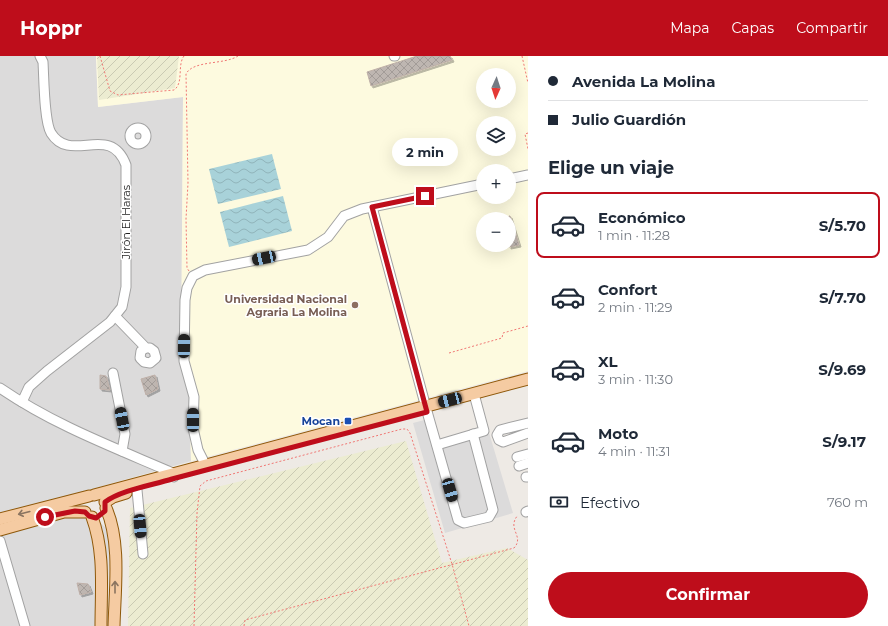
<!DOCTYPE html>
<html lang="es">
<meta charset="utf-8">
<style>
body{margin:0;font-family:Montserrat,sans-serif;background:#f2f2f3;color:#1f2937;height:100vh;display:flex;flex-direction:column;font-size:15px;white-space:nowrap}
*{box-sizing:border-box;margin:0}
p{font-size:13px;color:#747a83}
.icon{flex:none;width:22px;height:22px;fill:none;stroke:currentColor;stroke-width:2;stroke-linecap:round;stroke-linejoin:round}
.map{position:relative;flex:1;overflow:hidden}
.details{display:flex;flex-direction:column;background:#fff;width:360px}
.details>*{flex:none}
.top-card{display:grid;align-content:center;height:88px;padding:0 20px;background:#fff}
.needle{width:26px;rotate:183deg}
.buttons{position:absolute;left:476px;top:12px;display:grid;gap:8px}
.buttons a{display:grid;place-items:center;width:40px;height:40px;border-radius:50%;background:#fff;box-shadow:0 4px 16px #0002;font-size:20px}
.end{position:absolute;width:18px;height:18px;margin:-9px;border:5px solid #be0d1b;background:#fff;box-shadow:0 0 0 2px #fff}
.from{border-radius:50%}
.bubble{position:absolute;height:28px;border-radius:14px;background:#fff;box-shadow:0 4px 16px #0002;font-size:13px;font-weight:700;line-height:28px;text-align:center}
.car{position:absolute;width:12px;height:24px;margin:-12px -6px;border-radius:5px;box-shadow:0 0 3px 1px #0007;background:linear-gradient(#222 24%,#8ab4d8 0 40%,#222 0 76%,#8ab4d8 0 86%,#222 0)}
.top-card b{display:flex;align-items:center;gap:14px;height:38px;font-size:15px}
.top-card b+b{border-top:1px solid #e0e1e3}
.top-card i{width:10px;height:10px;background:#1f2937}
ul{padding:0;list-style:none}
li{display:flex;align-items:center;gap:12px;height:66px;margin:0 8px 6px;padding:0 12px;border:2px solid transparent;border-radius:8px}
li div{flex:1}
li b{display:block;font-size:15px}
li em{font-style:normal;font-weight:700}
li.current{border-color:#be0d1b}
li>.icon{width:36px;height:36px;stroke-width:1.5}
h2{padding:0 20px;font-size:18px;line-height:48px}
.pay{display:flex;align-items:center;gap:10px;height:44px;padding:0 20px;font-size:15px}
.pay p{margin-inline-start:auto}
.primary-button{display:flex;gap:8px;margin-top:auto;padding:8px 20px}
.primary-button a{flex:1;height:46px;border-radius:24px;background:#be0d1b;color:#fff;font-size:16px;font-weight:700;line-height:46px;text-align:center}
header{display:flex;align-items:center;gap:24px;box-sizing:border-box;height:56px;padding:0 20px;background:#be0d1b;color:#fff}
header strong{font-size:19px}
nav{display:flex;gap:22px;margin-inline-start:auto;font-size:14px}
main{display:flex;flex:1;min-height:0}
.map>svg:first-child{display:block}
</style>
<header>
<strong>Hoppr</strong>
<nav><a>Mapa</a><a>Capas</a><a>Compartir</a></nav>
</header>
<main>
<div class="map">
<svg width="528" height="570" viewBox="0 0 528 570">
<defs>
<pattern id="farmland-furrows" width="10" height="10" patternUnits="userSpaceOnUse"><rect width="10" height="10" fill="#ececd1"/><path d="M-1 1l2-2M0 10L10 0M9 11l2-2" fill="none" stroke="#cacab3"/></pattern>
<pattern id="water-waves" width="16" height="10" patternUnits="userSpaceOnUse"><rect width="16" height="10" fill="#a8d2d9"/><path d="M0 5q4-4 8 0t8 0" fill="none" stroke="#90b4ba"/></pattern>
<pattern id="building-cross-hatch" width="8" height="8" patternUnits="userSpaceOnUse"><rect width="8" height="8" fill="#beb6b1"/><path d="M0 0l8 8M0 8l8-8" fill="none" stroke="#a39c98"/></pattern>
<filter id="shadow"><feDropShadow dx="2" dy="2" stdDeviation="0" flood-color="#0004"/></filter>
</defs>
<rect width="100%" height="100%" fill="#eeeae5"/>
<g fill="#dcdbdb">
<path d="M0 0H96L98 51 183 41 181 308 189 331 191 405 46 446 92 459 106 472 109 491 108 570H0Z"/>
<path d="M432 362 438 384 487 370 513 457 445 477 413 367Z"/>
</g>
<path fill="#fdfadf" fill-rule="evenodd" d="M96 0H528V315L191 405 189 331 181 308 183 41 98 51ZM483 19H509V45H483ZM483 67H509V93H483ZM483 115H509V141H483ZM483 163H509V189H483Z"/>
<g fill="url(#farmland-furrows)">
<path d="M97 0H179L175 32 99 44Z"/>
<path d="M406 385 442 507 507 492 528 504V570H128L130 452Z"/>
</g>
<g fill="url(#water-waves)">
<path d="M272 98 281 133 218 148 209 113Z"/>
<path d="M283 140 292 175 229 191 220 156Z"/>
</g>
<g fill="url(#building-cross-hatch)" stroke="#bfb0a8" filter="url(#shadow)">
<path d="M417 0H450L452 4 371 30 367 16Z"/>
<path d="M509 160H510L519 189 509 191Z"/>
<path d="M100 319 106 320 110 334 100 333Z"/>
<path d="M155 319 158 333 146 339 141 323Z"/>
<path d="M77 527 88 528 91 536 80 539Z"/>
</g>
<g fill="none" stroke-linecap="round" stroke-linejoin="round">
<g stroke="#a2a2a2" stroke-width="11">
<g id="minor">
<path d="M394 0H395"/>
<circle cx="138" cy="80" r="8"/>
<path d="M509 123 528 119"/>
<path d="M372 151 428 359 458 464 464 467 489 461 493 454 473 378"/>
<path d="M115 260 146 292H150L154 295 156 302 150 307 144 306 140 302 141 295 146 292"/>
<path d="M113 317 125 378 122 395"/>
<path d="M0 332C54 369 113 391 173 417L174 421"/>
<path d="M22 346 29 331 47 315 110 266 122 251 126 231V109C110 66 71 109 51 77 44 65 44 22 43 6L40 0"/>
<path d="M528 367 500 374 497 379 499 384 503 386 528 377"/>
<path d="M437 389 484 375 474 338"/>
<path d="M517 401 528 398"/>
<path d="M205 408 198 394 193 372 194 341 184 305 185 244 187 232 193 220 205 214 308 194 328 181 344 160 362 153 483 128"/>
<path d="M519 410 528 407"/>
<path d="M526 421H528"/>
<path d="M137 434 143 498"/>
<path d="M526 456 528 455"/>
<path d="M0 485 25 570"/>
</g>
</g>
<g stroke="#8e580a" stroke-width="13">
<g id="major">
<path d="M94 439 528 323"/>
<path d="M105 446 113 441 126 437"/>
<path d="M106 452C121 486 115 533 114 570"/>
<path d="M92 461C105 496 101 533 101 570"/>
<path d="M0 463 89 440"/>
<path d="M0 474 64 456H85"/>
</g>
</g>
<g stroke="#f07774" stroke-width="1" stroke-dasharray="2 2" stroke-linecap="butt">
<path d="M100 0 110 35 118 39 174 34C184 27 177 9 184 0"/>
<path d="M522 0 528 27"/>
<path d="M528 77 525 78 528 93"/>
<path d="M189 215 187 212 186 163 188 127 186 18C193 4 224 9 238 0"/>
<path d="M449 297 502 282 503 277 528 270"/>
<path d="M194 570 197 457 200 430 206 425 402 373H407L410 377 452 508 469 570"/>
<path d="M244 570 245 564 514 492C525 480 506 473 518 459"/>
</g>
<use href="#minor" stroke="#fff" stroke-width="9"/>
<use href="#major" stroke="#f5cba2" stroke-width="11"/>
</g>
<defs><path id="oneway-shaft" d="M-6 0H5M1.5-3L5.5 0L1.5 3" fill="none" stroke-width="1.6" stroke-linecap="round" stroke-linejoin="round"/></defs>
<g stroke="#8a7460">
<use href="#oneway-shaft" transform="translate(24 457) rotate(166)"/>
<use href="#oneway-shaft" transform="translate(115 531) rotate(-90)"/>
</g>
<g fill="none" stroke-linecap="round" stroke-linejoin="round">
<path stroke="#be0d1b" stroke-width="5" d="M45 461 75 455 85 456 89 460 96 462 105 455V446C121 434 153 429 172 423L427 356 372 151 425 140"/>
</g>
<circle fill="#8d6e63" stroke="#fff" stroke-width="1.5" cx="355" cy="249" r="4"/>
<rect fill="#1a4fb4" stroke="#fff" stroke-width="1.5" x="344" y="361" width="8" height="8" rx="2"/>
<g text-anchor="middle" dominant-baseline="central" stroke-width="3" stroke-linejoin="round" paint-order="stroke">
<g font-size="11" fill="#1e1e1e" stroke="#fff">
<text transform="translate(126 166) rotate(-90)">Jirón El Haras</text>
</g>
<g font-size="11" font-weight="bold" fill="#785e54" stroke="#fff" text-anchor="end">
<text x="347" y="243">Universidad Nacional<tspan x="347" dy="13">Agraria La Molina</tspan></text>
</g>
<g font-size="11" font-weight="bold" fill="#164399" stroke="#fff" text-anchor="end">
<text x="340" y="365">Mocan</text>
</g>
</g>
</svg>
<div class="buttons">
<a><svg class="needle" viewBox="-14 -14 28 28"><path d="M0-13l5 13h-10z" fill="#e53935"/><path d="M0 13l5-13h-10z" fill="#747a83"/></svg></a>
<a><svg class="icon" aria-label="layers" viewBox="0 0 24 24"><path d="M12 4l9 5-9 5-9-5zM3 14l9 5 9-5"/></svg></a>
<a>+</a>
<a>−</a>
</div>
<i class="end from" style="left:45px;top:461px"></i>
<i class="end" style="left:425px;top:140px"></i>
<div class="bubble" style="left:392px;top:82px;width:66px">2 min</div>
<i class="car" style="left:264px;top:202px;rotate:258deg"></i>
<i class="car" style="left:184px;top:290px;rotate:1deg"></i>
<i class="car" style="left:450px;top:344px;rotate:255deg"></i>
<i class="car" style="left:122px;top:363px;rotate:349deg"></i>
<i class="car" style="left:193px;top:364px;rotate:0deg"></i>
<i class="car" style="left:450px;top:434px;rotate:164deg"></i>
<i class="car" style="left:140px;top:470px;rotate:175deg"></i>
</div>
<section class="details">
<div class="top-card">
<b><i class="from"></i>Avenida La Molina</b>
<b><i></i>Julio Guardión</b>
</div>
<h2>Elige un viaje</h2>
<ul>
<li class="current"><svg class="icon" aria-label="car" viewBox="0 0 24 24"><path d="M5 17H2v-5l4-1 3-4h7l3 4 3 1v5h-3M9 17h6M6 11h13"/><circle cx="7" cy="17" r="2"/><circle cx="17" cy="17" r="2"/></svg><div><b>Económico</b><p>1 min · 11:28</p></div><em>S/5.70</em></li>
<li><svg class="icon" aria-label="car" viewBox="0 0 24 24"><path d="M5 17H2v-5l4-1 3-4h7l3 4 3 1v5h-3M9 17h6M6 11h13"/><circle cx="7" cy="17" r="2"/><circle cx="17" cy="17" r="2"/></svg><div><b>Confort</b><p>2 min · 11:29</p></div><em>S/7.70</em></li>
<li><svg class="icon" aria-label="car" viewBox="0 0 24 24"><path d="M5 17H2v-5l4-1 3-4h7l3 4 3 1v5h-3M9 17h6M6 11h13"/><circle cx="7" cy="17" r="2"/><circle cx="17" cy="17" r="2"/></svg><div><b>XL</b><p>3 min · 11:30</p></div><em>S/9.69</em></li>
<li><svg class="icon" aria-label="car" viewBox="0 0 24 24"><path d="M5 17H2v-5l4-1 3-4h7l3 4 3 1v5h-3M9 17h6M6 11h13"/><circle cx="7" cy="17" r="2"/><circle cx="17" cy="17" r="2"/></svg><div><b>Moto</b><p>4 min · 11:31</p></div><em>S/9.17</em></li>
</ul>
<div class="pay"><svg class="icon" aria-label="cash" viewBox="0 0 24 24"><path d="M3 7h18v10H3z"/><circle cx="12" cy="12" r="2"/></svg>Efectivo<p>760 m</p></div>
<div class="primary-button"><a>Confirmar</a></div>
</section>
</main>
